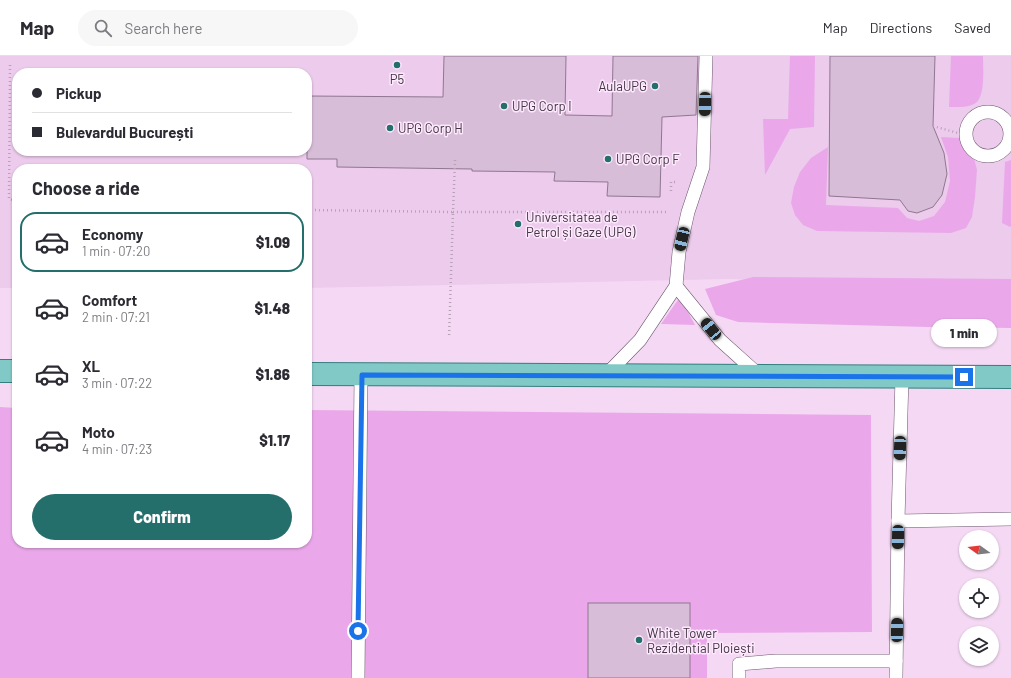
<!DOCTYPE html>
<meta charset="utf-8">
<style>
body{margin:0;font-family:Barlow,sans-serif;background:#f7f7f7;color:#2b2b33;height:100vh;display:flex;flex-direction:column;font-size:15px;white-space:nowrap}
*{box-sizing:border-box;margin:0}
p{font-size:13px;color:#7c7c81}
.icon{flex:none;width:22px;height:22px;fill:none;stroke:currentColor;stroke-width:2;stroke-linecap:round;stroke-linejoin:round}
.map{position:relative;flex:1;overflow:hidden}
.panel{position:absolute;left:12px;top:108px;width:300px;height:384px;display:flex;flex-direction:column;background:#fff;border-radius:16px;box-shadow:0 1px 3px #0004}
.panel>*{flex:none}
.guide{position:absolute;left:12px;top:12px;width:300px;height:88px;border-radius:16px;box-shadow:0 1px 3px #0004;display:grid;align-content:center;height:88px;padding:0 20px;background:#fff}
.needle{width:26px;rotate:285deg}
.tools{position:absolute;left:959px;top:474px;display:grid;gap:8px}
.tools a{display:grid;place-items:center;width:40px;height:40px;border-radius:50%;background:#fff;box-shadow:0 1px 3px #0004;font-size:20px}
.end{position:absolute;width:18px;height:18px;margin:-9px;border:5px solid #1a73e8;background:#fff;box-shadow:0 0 0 2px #fff}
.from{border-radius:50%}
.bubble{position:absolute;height:28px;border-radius:14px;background:#fff;box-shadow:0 1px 3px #0004;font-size:13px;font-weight:800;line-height:28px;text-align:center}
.car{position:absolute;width:12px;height:24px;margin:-12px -6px;border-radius:5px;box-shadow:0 0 3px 1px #0007;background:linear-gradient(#222 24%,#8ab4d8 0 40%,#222 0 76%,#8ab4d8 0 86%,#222 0)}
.guide b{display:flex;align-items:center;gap:14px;height:38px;font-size:15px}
.guide b+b{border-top:1px solid #e1e1e2}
.guide i{width:10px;height:10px;background:#2b2b33}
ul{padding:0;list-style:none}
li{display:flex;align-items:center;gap:12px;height:60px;margin:0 8px 6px;padding:0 12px;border:2px solid transparent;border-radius:16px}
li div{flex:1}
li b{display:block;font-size:15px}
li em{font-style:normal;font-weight:800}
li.on{border-color:#246e6b}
li>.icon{width:36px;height:36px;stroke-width:1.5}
h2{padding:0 20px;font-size:18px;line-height:48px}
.action{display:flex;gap:8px;margin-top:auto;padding:8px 20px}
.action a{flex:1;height:46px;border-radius:24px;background:#246e6b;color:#fff;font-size:16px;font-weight:800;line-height:46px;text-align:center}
header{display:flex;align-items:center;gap:24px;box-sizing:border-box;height:56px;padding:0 20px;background:#fff;border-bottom:1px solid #e1e1e2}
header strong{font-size:19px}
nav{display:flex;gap:22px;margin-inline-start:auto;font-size:14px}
.search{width:280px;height:36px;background:#f7f7f7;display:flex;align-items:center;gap:10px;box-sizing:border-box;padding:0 14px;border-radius:22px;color:#7c7c81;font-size:15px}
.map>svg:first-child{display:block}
</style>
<header>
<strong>Map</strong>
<div class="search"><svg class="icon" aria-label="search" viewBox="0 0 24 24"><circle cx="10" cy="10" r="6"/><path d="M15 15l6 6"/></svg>Search here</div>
<nav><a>Map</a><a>Directions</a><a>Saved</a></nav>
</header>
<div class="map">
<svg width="1011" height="622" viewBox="0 0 1011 622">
<rect width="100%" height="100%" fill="#f5d9f4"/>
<path fill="#eccbec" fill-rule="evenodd" d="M0 0H1011V232L729 223 307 232V113H17V232H0ZM17 17H307V95H17Z"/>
<g fill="#eaa8ea">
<path d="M790 0H815L814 71 790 73 765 119 763 63H788Z"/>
<path d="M951 0H983C983 11 986 43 974 48 967 52 957 51 949 51Z"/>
<path d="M941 81 959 82 965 93 974 102 977 114 975 141 972 161 966 172 951 177 817 175 803 169 795 159 791 147 794 131 800 116 811 102 828 91 826 149 898 152 907 162 919 165 934 160 945 146 950 125 948 101Z"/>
<path d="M1011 104V170L1010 171 1002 167 1005 106Z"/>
<path d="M753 221 1011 223V272L928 271 738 266 716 259 705 233Z"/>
<path d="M680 241 695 269 661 268Z"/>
<path d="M0 351 17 352V487H307V354L871 359 872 576 707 577V622H0Z"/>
</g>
<g fill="#d8bdd8" stroke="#907790">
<path d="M444 0H566L565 59 612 60 613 0H698L696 59 662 61 660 141 607 140 608 126 554 125 555 116 472 115V113L337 111V103H307V40L443 41Z"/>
<path d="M830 0H935L933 70 944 97 947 118 942 139 933 151 917 157 908 155 900 144 829 140Z"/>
<rect x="588" y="547" width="102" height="75"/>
</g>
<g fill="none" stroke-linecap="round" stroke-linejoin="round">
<g stroke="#6d566d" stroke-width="14">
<g id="lane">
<circle cx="988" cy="78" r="22"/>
<path d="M676 230 720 284 760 320"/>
<path d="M606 319 640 284 676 230 679 196 688 156 703 111 706 0"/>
<path d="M898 465 1011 463"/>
<path d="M358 622 361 319"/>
<path d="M739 622V608L776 605H896"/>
<path d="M896 622 898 465 902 321"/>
</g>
</g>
<g stroke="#337e7f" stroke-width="24">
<g id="primary">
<path d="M0 315H17"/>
<path d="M307 318 1011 321"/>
</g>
</g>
<g stroke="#b9a2b8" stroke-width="2.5" stroke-dasharray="1 3" stroke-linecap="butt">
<path d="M10 9 9 143 17 145"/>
<path d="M933 70 965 79"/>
<path d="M455 104 453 156H666"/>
<path d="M671 135V126H676"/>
<path d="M307 154 453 156 449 282"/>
</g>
<use href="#lane" stroke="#fff" stroke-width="13"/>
<use href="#primary" stroke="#80c9c6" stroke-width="22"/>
</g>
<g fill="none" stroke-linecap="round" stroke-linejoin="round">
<path stroke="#1a73e8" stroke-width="5" d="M358 575 362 319 964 321"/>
</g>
<g fill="#246e6b" stroke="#fee8fe" stroke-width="1.5">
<circle cx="397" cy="9" r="4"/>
<circle cx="655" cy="30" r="4"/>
<circle cx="504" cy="50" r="4"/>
<circle cx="390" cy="72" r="4"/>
<circle cx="608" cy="103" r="4"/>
<circle cx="518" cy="168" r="4"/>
<circle cx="639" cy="584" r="4"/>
</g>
<g text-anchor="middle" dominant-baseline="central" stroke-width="3" stroke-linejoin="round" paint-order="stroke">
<g font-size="13" fill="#413641" stroke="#fee8fe" text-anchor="start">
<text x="397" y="23" text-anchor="middle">P5</text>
<text x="647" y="30" text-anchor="end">AulaUPG</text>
<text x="512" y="50">UPG Corp I</text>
<text x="398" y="72">UPG Corp H</text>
<text x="616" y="103">UPG Corp F</text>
<text x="526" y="161">Universitatea de<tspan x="526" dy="15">Petrol și Gaze (UPG)</tspan></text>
<text x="647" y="577">White Tower<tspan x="647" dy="15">Rezidential Ploiești</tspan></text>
</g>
</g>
</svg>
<div class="tools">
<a><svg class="needle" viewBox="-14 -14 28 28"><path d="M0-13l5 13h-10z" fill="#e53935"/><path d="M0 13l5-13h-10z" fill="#7c7c81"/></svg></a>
<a><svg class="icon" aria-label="locate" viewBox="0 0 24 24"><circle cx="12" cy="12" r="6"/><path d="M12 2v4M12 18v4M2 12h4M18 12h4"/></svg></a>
<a><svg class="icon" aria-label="layers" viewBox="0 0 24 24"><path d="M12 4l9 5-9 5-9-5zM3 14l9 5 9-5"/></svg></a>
</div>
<i class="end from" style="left:358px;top:575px"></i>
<i class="end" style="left:964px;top:321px"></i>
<div class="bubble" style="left:931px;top:263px;width:66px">1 min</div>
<i class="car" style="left:705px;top:48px;rotate:181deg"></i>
<i class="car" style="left:682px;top:183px;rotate:193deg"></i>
<i class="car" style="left:711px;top:273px;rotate:321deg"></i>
<i class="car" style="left:900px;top:392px;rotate:182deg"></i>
<i class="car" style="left:898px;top:481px;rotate:181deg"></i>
<i class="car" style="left:897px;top:574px;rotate:1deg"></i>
<div class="guide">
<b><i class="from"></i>Pickup</b>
<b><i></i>Bulevardul București</b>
</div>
<section class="panel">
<h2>Choose a ride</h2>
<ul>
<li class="on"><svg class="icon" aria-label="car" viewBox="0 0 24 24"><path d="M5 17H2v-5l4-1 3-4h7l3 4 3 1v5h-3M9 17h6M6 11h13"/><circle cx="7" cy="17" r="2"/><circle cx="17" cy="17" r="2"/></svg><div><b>Economy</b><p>1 min · 07:20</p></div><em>$1.09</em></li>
<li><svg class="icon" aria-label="car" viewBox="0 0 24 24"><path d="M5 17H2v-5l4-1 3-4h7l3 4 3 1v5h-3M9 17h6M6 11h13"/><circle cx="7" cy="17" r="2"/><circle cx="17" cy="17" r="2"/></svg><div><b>Comfort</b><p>2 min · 07:21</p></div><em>$1.48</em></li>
<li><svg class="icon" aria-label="car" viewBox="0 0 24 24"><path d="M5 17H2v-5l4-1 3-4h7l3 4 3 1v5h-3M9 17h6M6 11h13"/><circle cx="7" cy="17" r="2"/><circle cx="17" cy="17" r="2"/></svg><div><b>XL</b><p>3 min · 07:22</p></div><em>$1.86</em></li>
<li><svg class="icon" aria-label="car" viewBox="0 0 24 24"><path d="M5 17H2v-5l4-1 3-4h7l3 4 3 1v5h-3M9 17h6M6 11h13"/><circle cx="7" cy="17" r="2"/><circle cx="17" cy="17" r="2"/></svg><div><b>Moto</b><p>4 min · 07:23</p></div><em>$1.17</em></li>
</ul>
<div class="action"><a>Confirm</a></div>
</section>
</div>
